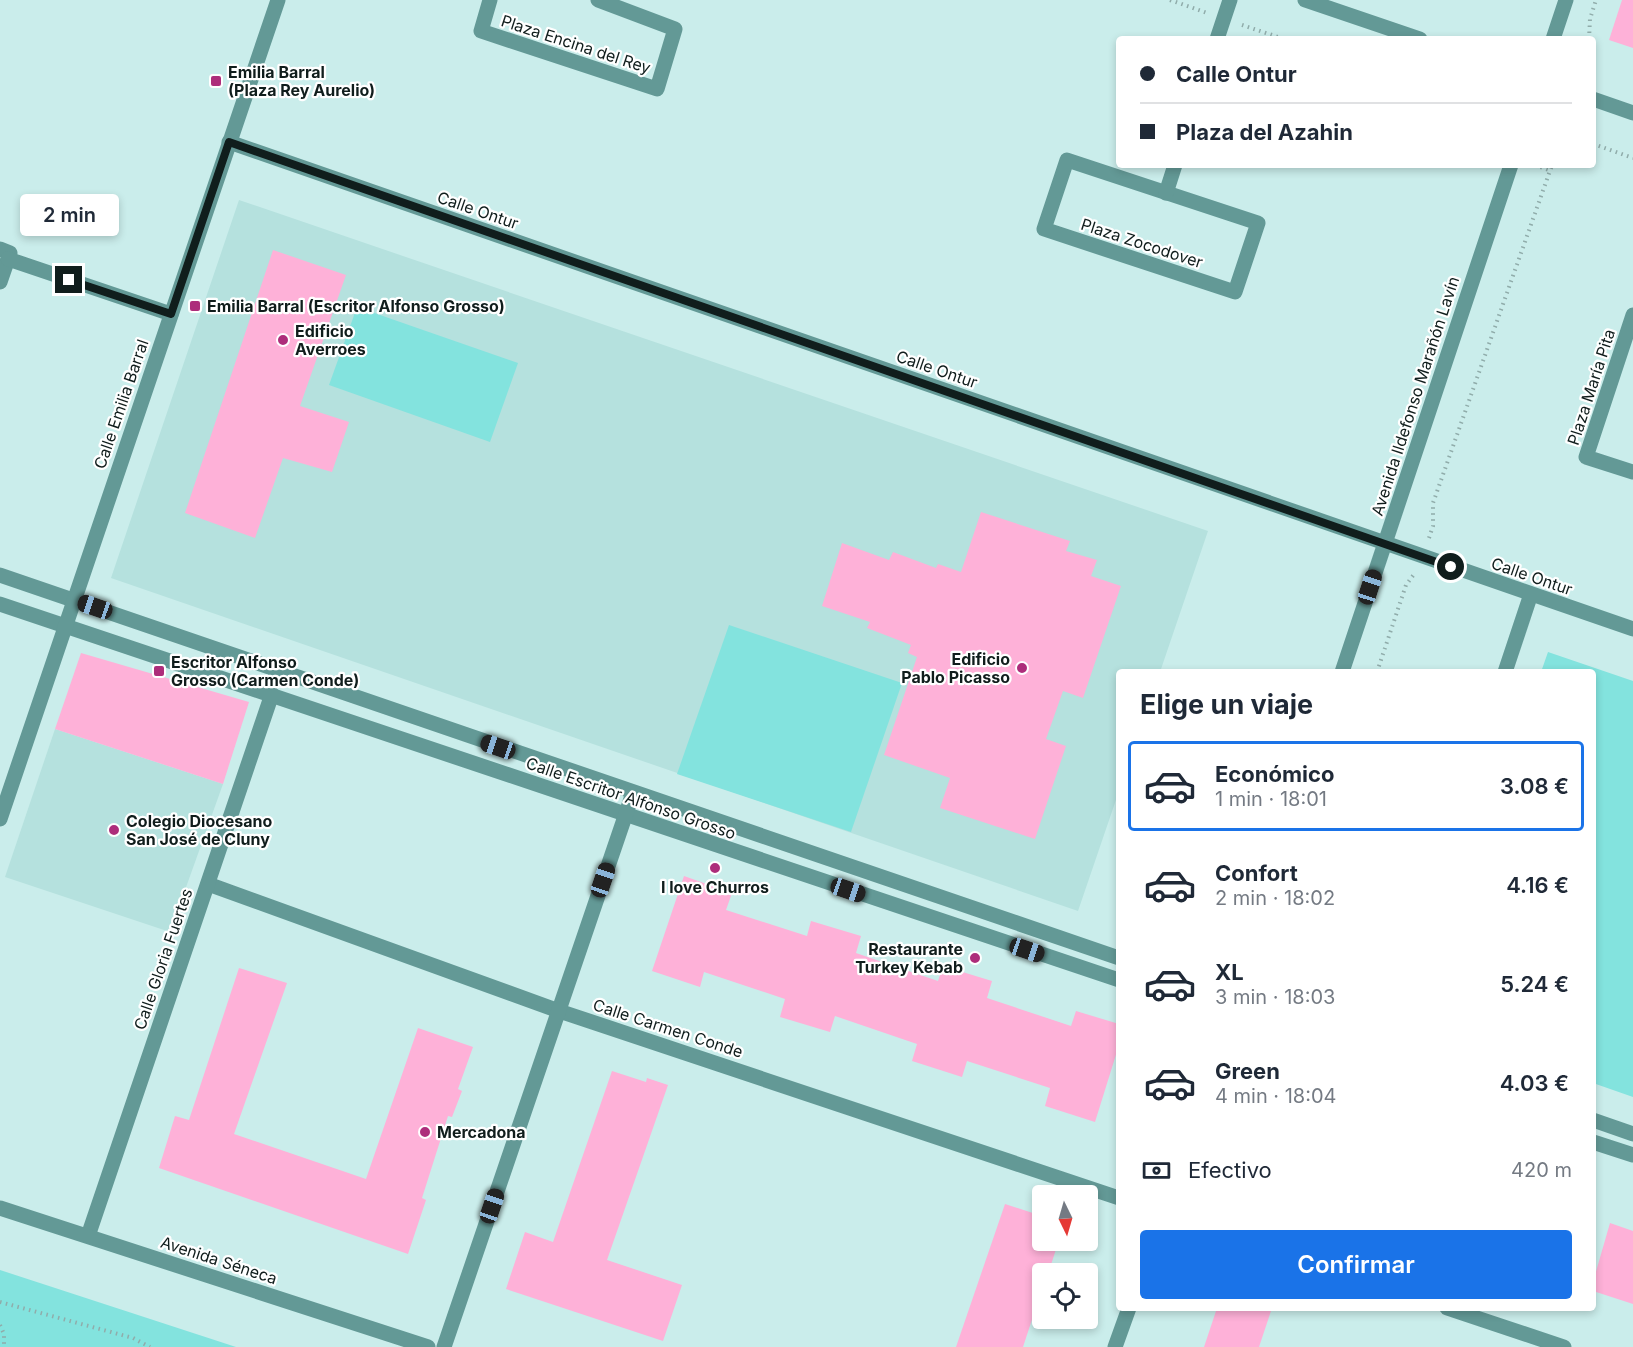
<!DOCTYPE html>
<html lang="es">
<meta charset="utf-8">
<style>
body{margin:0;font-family:Inter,sans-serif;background:#f2f2f3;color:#1f2937;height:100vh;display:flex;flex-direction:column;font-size:22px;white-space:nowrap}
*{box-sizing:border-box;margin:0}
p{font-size:20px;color:#747a83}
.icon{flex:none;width:33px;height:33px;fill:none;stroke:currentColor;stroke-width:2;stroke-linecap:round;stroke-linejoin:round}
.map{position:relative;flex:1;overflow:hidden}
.panel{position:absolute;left:1116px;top:669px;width:480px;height:642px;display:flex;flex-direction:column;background:#fff;border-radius:6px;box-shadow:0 3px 9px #0003}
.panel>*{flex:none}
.guide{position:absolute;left:1116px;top:36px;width:480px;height:132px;border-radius:6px;box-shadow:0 3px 9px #0003;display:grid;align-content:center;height:132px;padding:0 24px;background:#fff}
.needle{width:39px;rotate:175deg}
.controls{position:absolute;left:1032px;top:1185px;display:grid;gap:12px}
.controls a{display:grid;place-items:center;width:66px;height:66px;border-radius:6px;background:#fff;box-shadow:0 3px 9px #0003;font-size:30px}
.end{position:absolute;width:27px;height:27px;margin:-14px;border:8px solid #101d1c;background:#fff;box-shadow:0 0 0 3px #fff}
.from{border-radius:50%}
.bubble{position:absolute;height:42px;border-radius:6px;background:#fff;box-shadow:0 3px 9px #0003;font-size:20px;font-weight:600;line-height:42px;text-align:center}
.car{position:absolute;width:18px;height:36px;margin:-18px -9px;border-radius:8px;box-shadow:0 0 4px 2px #0007;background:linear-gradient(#222 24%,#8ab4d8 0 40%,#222 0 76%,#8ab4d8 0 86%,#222 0)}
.guide b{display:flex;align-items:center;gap:21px;height:57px;font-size:22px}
.guide b+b{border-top:2px solid #e0e1e3}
.guide i{width:15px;height:15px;background:#1f2937}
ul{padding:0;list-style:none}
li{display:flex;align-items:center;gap:18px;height:90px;margin:0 12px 9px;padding:0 12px;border:3px solid transparent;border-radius:6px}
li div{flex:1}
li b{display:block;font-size:22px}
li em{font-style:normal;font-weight:600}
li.active{border-color:#1a73e8}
li>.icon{width:54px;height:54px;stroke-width:1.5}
h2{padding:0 24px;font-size:27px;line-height:72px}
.pay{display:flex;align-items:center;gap:15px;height:66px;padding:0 24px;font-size:22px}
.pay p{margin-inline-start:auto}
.cta{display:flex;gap:12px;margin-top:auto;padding:12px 24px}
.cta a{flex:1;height:69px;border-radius:6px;background:#1a73e8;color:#fff;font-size:24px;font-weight:600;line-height:69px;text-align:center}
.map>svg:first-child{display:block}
</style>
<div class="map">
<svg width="1633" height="1347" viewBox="0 0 1633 1347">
<rect width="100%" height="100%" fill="#caedeb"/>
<g fill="#b5e1de">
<path d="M239 200 1208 531 1160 672H1119V791L1078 911 111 578Z"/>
<path d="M55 729 223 784 170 932 5 877Z"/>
</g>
<g fill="#83e3de">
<path d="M357 307 518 363 490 442 329 385Z"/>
<path d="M729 625 902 683 851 832 677 774Z"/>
<path d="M1548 652 1633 681V1097L1593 1083V672H1541Z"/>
<path d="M0 1270 236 1347H0Z"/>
</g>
<g fill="#feb1d8">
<path d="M1622 0H1633V48L1609 40Z"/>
<path d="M273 250 346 275 300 406 349 422 332 472 283 458 255 538 185 513Z"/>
<path d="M981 512 1070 541 1066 551 1097 560 1091 576 1121 586 1083 698 1063 691 1046 739 1066 746 1035 839 940 808 950 778 884 755 917 657 908 653 911 645 867 628 870 622 822 606 842 543 889 560 893 552 936 568 938 564 961 572Z"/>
<path d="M81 653 249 702 223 784 55 729Z"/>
<path d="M684 876 732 893 726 910 807 936 811 921 861 936 856 953 938 981 943 966 992 981 987 998 1071 1026 1076 1011 1119 1024V1045L1095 1122 1045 1106 1050 1088 967 1061 962 1077 912 1061 917 1044 835 1016 830 1032 780 1017 785 999 704 972 700 987 652 971Z"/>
<path d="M239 968 287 983 234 1134 366 1179 418 1028 473 1047 458 1089 462 1091 452 1117 448 1116 422 1198 426 1200 408 1254 159 1168 175 1116 189 1120Z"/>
<path d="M612 1071 646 1082 647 1078 668 1085 607 1260 682 1285 663 1341 506 1289 525 1232 553 1242Z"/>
<path d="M1005 1204 1042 1216V1240H1059L1048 1274H1042V1289L1023 1347H956Z"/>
<path d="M1610 1223 1633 1231V1304L1593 1291V1282Z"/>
<path d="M1217 1308H1272L1259 1347H1204Z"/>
</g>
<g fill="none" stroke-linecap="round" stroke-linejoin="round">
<g stroke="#90acaa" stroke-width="4" stroke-dasharray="1.5 4.5" stroke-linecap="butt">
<path d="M1170 0 1207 13"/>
<path d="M1242 25 1284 39"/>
<path d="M1589 39 1590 19 1596 0"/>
<path d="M1593 144 1633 158"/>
<path d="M1535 165 1549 170"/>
<path d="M1429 538 1433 526V503L1552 165"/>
<path d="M1377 672 1406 585 1415 573"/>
<path d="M0 1302 133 1338 150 1347"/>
<path d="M0 1325 4 1334V1347"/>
</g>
<g stroke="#639996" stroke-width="15">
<path d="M1505 672 1531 594"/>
<path d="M208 884 559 1011 1119 1198"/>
<path d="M88 1236 272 694"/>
<path d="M1447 1308 1564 1347"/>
</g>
<g stroke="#639996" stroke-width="15">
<path d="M490 0 481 31 657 89 675 29 598 0"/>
<path d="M1305 0 1420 39"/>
<path d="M1217 39 1230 0"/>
<path d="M1553 39 1566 0"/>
<path d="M1593 99 1633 113"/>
<path d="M229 142 1633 629"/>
<path d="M1067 160 1258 223 1235 292 1044 229Z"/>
<path d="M1166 193 1175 165"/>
<path d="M0 249 10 253 0 282"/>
<path d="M8 259 171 314"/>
<path d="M1633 315 1586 457 1633 472"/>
<path d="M0 575 1119 958"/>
<path d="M0 604 1119 980"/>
<path d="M1342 672 1511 165"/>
<path d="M0 819 278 0"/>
<path d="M1593 1120 1633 1134"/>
<path d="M1593 1142 1633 1155"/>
<path d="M444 1347 633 793"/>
<path d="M1115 1347 1129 1308"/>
</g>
<path stroke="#639996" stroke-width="15" d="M0 1208 428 1347"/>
</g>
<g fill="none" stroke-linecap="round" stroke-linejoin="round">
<path stroke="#101d1c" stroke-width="8" d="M69 280 171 314 229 142 1451 567"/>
</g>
<g fill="#ad2d7b" stroke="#fff" stroke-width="2">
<rect x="210" y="75" width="12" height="12" rx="3"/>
<rect x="189" y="300" width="12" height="12" rx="3"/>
<circle cx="283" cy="340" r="6"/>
<circle cx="1022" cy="668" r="6"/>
<rect x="153" y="665" width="12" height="12" rx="3"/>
<circle cx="114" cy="830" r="6"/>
<circle cx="715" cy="868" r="6"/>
<circle cx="975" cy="958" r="6"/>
<circle cx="425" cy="1132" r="6"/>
</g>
<g text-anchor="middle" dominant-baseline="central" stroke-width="4.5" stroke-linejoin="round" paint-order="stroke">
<g font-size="16" fill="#101d1c" stroke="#fff">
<text transform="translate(576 44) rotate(18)">Plaza Encina del Rey</text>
<text transform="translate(478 210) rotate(19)">Calle Ontur</text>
<text transform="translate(1142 243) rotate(18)">Plaza Zocodover</text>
<text transform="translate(937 369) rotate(19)">Calle Ontur</text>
<text transform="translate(1591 387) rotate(-72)">Plaza María Pita</text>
<text transform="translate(1415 396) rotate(-72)">Avenida Ildefonso Marañón Lavín</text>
<text transform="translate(121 404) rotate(-71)">Calle Emilia Barral</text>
<text transform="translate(1532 576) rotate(19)">Calle Ontur</text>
<text transform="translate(631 798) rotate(19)">Calle Escritor Alfonso Grosso</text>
<text transform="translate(163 959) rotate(-71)">Calle Gloria Fuertes</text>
<text transform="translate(668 1028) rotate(18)">Calle Carmen Conde</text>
<text transform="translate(219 1260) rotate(18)">Avenida Séneca</text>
</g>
<g font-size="16" font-weight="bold" fill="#101d1c" stroke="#fff" text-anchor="start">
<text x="228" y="72">Emilia Barral<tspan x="228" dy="18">(Plaza Rey Aurelio)</tspan></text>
<text x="207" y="306">Emilia Barral (Escritor Alfonso Grosso)</text>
<text x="295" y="331">Edificio<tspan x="295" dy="18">Averroes</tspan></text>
<text x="1010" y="659" text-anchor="end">Edificio<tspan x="1010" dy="18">Pablo Picasso</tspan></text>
<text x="171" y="662">Escritor Alfonso<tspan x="171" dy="18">Grosso (Carmen Conde)</tspan></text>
<text x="126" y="821">Colegio Diocesano<tspan x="126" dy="18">San José de Cluny</tspan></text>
<text x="715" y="887" text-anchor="middle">I love Churros</text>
<text x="963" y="949" text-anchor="end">Restaurante<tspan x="963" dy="18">Turkey Kebab</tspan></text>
<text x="437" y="1132">Mercadona</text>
</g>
</g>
</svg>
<div class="controls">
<a><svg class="needle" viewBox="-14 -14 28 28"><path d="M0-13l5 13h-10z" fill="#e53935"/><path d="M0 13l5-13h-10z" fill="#747a83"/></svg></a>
<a><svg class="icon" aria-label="locate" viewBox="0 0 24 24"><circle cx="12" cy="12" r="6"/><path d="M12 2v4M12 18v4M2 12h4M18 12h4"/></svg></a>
</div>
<i class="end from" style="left:1451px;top:567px"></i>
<i class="end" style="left:69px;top:280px"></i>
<div class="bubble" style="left:20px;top:194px;width:99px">2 min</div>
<i class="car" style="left:1370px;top:587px;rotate:18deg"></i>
<i class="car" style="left:95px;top:607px;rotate:289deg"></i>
<i class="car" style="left:498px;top:747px;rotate:289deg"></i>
<i class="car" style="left:603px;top:880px;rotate:19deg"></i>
<i class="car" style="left:848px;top:890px;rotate:109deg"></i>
<i class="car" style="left:1027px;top:950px;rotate:109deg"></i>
<i class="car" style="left:492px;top:1206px;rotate:19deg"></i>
<div class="guide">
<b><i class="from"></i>Calle Ontur</b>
<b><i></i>Plaza del Azahin</b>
</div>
<section class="panel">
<h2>Elige un viaje</h2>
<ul>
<li class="active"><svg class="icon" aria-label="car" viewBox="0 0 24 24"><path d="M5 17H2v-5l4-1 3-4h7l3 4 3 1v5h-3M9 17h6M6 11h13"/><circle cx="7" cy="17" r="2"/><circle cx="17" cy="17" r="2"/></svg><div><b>Económico</b><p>1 min · 18:01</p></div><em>3.08 €</em></li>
<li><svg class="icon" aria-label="car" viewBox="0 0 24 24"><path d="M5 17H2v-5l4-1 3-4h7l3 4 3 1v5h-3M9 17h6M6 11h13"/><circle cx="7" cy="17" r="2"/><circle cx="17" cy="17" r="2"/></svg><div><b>Confort</b><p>2 min · 18:02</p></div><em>4.16 €</em></li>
<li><svg class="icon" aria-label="car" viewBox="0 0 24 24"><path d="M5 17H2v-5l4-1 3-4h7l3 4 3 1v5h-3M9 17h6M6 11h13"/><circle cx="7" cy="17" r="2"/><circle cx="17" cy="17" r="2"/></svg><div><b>XL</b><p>3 min · 18:03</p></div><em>5.24 €</em></li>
<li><svg class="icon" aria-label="car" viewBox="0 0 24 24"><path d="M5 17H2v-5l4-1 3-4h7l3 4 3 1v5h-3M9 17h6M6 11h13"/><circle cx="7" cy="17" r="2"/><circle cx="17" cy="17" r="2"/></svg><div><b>Green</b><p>4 min · 18:04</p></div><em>4.03 €</em></li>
</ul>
<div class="pay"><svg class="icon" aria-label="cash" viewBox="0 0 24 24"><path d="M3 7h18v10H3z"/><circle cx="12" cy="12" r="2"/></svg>Efectivo<p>420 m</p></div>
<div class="cta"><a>Confirmar</a></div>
</section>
</div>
